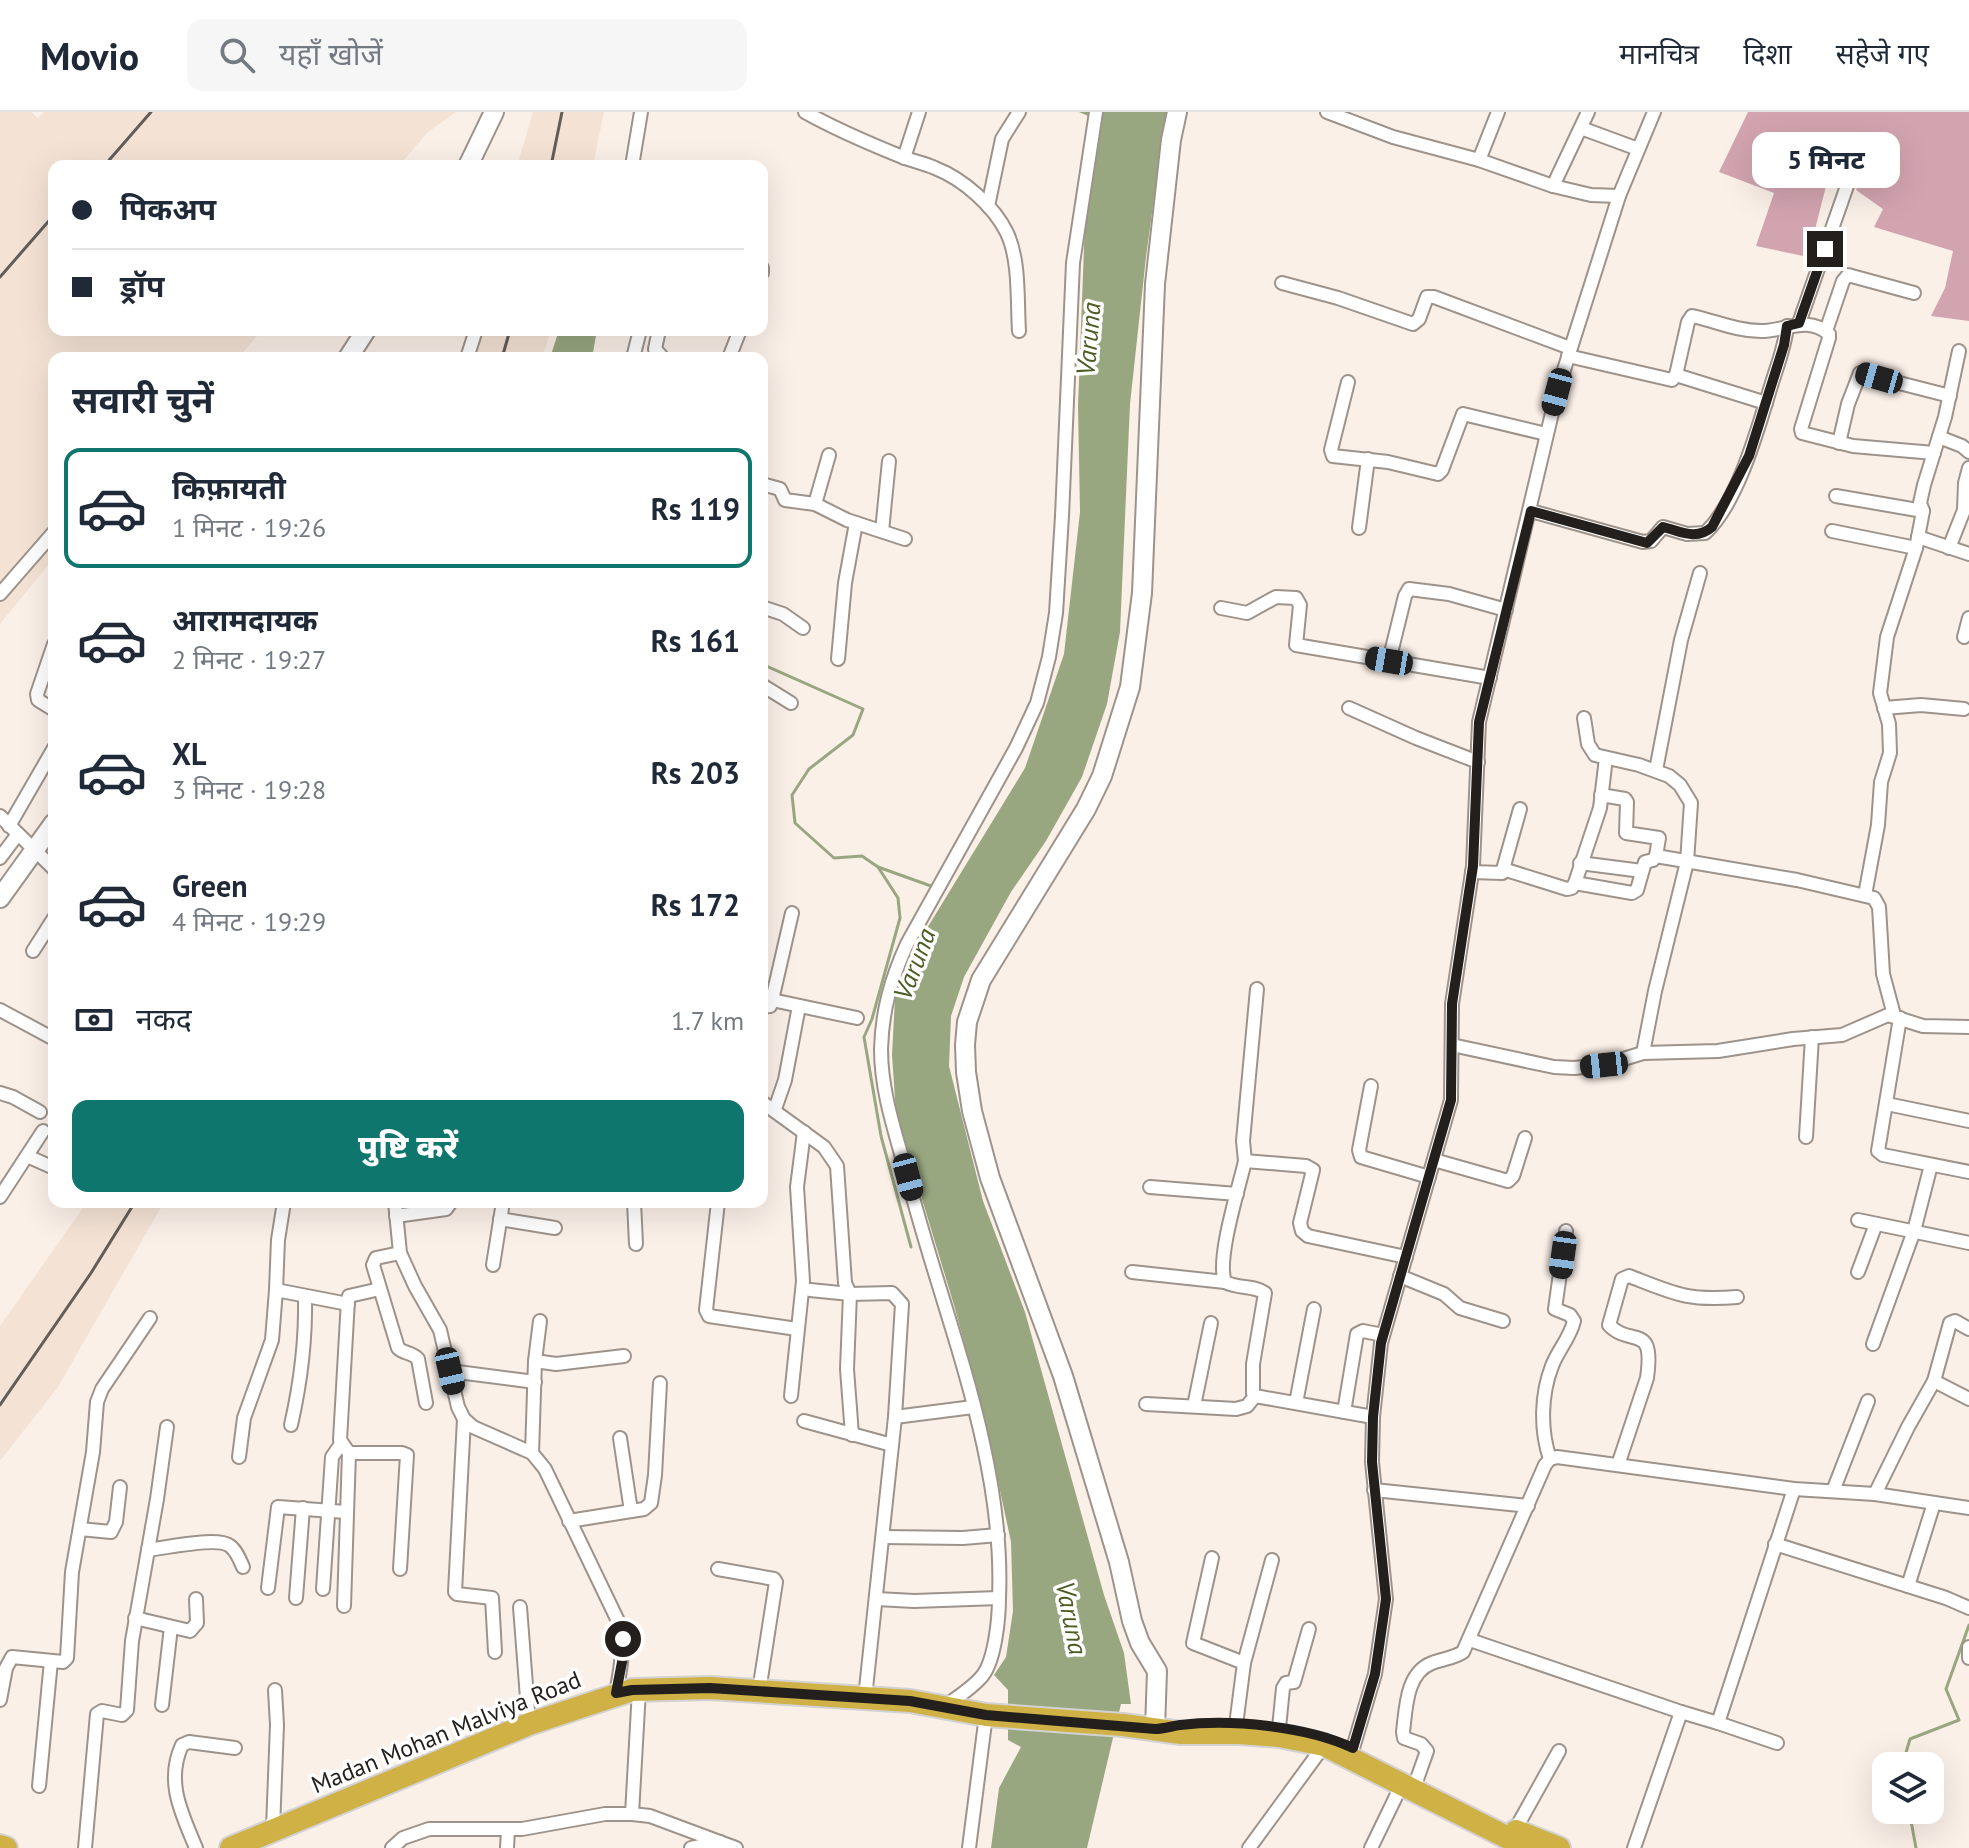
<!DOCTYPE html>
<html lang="hi">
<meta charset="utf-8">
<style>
body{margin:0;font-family:"PT Sans","Noto Sans Devanagari",sans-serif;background:#f6f6f7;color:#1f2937;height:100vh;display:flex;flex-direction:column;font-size:30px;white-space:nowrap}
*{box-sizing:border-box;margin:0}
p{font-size:26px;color:#747a83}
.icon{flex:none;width:44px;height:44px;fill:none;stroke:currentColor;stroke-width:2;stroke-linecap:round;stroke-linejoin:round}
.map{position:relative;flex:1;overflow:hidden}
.panel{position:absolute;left:48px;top:240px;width:720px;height:856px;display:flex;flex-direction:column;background:#fff;border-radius:16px;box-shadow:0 8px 32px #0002}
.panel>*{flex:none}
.hud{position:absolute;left:48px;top:48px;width:720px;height:176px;border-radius:16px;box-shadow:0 8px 32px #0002;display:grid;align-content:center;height:176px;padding:0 24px;background:#fff}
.controls{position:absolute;left:1872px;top:1640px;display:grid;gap:16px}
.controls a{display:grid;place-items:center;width:72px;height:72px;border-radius:16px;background:#fff;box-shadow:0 8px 32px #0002;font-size:40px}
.end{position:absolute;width:36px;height:36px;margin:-18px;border:10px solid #231f1c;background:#fff;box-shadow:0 0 0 4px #fff}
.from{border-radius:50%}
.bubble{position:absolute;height:56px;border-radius:16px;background:#fff;box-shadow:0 8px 32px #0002;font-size:26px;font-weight:800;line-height:56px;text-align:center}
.car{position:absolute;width:24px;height:48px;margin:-24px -12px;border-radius:10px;box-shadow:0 0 6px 2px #0007;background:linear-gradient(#222 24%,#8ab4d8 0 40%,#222 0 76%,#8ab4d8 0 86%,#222 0)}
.hud b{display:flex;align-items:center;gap:28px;height:76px;font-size:30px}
.hud b+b{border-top:2px solid #e0e1e3}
.hud i{width:20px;height:20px;background:#1f2937}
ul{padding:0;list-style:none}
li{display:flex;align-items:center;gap:24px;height:120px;margin:0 16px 12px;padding:0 8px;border:4px solid transparent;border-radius:16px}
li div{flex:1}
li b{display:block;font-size:30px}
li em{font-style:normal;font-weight:800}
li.on{border-color:#0f766e}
li>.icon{width:72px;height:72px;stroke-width:1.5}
h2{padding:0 24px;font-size:36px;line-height:96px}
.pay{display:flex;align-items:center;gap:20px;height:88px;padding:0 24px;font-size:30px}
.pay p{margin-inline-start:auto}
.button{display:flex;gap:16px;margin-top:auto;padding:16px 24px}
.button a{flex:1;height:92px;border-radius:16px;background:#0f766e;color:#fff;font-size:32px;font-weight:800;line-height:92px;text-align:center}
header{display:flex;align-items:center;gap:48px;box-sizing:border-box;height:112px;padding:0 40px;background:#fff;border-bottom:2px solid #e0e1e3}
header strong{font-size:38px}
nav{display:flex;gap:44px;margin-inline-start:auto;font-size:28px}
.search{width:560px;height:72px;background:#f6f6f7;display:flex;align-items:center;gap:20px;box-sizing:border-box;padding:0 28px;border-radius:16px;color:#747a83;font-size:30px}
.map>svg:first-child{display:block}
</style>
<header>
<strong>Movio</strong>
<div class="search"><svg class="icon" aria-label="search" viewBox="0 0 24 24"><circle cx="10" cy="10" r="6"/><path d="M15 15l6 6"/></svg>यहाँ खोजें</div>
<nav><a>मानचित्र</a><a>दिशा</a><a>सहेजे गए</a></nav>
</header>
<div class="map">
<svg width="1969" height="1736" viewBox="0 0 1969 1736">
<rect width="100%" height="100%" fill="#fbf0e8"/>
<g fill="#f4e3d5">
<path d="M0 0H31L38 6 44 0H456L427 21 399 54H54V218H262L240 244 54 246V446L0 512Z"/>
<path d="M533 0H604L593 54H517Z"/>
<path d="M481 218H551L542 246H473Z"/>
<path d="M87 1090H164L58 1275 0 1349V1214Z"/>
</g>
<path fill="#d2a4b0" d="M1748 0H1969V209L1931 204 1945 176 1953 139 1874 115 1883 97 1856 78 1874 40 1839 23 1808 145 1756 134 1774 81 1719 60Z"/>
<g fill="#99a781">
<path d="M1079 0H1169L1163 20 1146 145 1130 292 1120 520 1107 592 1082 665 1046 729 1011 780 964 865 951 904 949 954 983 1089 1025 1200 1104 1483 1124 1541 1131 1592H1121L1087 1736H991L999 1676 1021 1635 1008 1628V1578L994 1563 1006 1545 1013 1499 1011 1430 984 1303 954 1193 896 1001 892 943 895 887 910 844 1025 656 1064 542 1080 400 1078 294 1085 109 1102 10Z"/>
<path d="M559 218H597L592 246H550Z"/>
</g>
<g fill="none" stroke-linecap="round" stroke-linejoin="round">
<g stroke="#99a781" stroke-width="3">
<path d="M762 552 863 597 853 623 809 657 792 683 795 711 834 746 862 744 878 755 931 774"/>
<path d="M878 755 898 786 900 806 872 907 864 925 881 1024 911 1135"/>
<path d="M1902 1654 1910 1627 1959 1608 1946 1577 1969 1513"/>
<path d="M1909 1698 1916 1736"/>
</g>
<g stroke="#9d938b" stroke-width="16">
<g id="street">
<path d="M805 0C835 17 868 31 900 44 912 49 924 51 935 56 963 67 994 94 1007 121 1020 149 1017 188 1019 219"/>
<path d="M1327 0 1393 25 1479 48 1553 74 1591 83 1619 84"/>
<path d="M1581 16 1638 37"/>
<path d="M904 46 919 0"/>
<path d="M1479 48 1498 0"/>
<path d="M632 54 641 0"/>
<path d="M1553 74 1588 0"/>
<path d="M988 94 1002 27 1019 0"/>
<path d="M762 156V161"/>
<path d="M1282 171 1338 186 1413 212 1419 207 1427 185H1434L1570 236"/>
<path d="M1799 211 1854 54"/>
<path d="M659 218 655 237 663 246"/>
<path d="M1826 219 1843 169 1848 163 1914 181"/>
<path d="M1568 244 1672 268 1676 263 1688 210 1692 204C1716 209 1737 219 1761 219 1786 219 1807 203 1829 222V226L1801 317 1802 321 1853 334 1934 341"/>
<path d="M467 246 476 218"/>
<path d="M633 246 640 218"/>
<path d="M729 246 740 218"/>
<path d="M1676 263 1766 291"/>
<path d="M1348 270 1331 338 1333 344 1388 350 1438 362 1442 358 1463 302 1546 322"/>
<path d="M1939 325 1962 334 1969 340"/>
<path d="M1839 331 1848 292 1860 261 1950 284"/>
<path d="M762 372 780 377 785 388 815 392 847 408 905 427"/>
<path d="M1836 384 1923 399"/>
<path d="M815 392 829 343"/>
<path d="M1531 399 1643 430 1651 429 1663 415 1687 422 1705 421C1738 391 1758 316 1771 274 1777 254 1785 235 1787 214"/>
<path d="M1359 416 1368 347"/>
<path d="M882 419 889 349"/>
<path d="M1832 419 1916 436"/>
<path d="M1918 425 1969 442"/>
<path d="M1949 436 1964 398 1965 371 1969 356"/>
<path d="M0 482 54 420"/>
<path d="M762 495 783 502 803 516"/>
<path d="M1221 496 1247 501 1276 485 1296 486 1300 493 1296 533 1490 566"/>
<path d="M1964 525 1969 506"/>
<path d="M54 532 37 582 38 588 54 598"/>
<path d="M838 547 845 471 856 411"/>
<path d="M1389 549 1405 484 1409 477 1449 482 1506 498"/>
<path d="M762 573 791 591"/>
<path d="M1349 596 1416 626 1478 650"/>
<path d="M1884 596 1921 593 1964 597"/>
<path d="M1584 606 1588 632 1595 643 1639 653 1669 664 1680 673 1691 691 1687 750 1655 879 1643 941"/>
<path d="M1606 646 1600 696 1575 771 1632 781 1637 778 1645 750 1653 748 1656 744 1797 768 1874 786 1879 795 1883 862 1894 903"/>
<path d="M1656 658 1681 528 1700 461"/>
<path d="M1601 683 1625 687 1627 690 1626 721 1659 726 1656 744"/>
<path d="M0 704 54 757"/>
<path d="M9 714 54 636"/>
<path d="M0 746 18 722"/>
<path d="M1580 751 1642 759"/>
<path d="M1503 757 1567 777 1572 776 1575 771"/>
<path d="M1472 760 1502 761 1520 697"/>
<path d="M1865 783 1878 713 1881 670 1890 641 1889 612 1880 581 1887 525 1916 436 1923 399 1920 391 1924 373 1945 305 1959 239"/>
<path d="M33 839 54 806"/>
<path d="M1257 877 1243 1029 1245 1049 1306 1054 1313 1058 1300 1111 1302 1119 1308 1124 1406 1145"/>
<path d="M772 888 857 906"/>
<path d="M762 895 770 894 772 888 792 801"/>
<path d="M0 898 54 927"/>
<path d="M1900 906 1878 1039 1883 1043 1969 1060"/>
<path d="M1452 933 1554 955 1574 956 1604 953 1643 941 1718 939 1793 927 1842 923 1888 903 1923 914 1969 915"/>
<path d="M1371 974 1359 1038 1361 1045 1429 1065"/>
<path d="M0 981 13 985 40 1000"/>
<path d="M762 990 824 1035 837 1054 845 1171 850 1182 892 1181 902 1192 895 1305 865 1586"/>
<path d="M1887 992 1969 1009"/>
<path d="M775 997 785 968 799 894"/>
<path d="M1806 1025 1812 925"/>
<path d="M27 1044 54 1056"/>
<path d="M1434 1048 1508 1069 1513 1064 1525 1026"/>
<path d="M1245 1049C1239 1076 1216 1147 1225 1170 1238 1177 1254 1173 1265 1181L1253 1252V1281L1255 1284 1373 1305"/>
<path d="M1150 1075 1237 1082"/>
<path d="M0 1085 43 1019"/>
<path d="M395 1090 400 1141 415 1174 440 1218 458 1295 464 1307 473 1315 532 1341 545 1357 618 1509C625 1535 621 1556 616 1581"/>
<path d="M634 1090 636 1132"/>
<path d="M718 1090 706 1198 709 1204 797 1217"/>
<path d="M396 1104 446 1097 451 1090"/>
<path d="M500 1107 555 1116"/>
<path d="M1858 1108 1969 1131"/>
<path d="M400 1141 376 1146 373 1153 398 1236C404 1242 412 1240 418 1247L426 1291"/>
<path d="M493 1153 503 1090"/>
<path d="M1132 1160 1225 1170"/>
<path d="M1858 1160 1876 1112"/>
<path d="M1400 1164 1444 1182 1460 1196 1503 1209"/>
<path d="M276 1178 278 1128 284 1090"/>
<path d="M810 1178 850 1182 847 1257 852 1323"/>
<path d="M1873 1232 1914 1119 1931 1053"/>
<path d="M535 1249 556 1252 624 1244"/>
<path d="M450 1259 535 1270"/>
<path d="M1934 1269 1969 1287"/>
<path d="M791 1284 803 1169 797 1075 804 1020"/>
<path d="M1296 1291 1314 1197"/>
<path d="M1146 1292 1236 1297 1247 1294 1255 1284"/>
<path d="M1194 1294 1211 1211"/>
<path d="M1344 1300 1357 1222 1363 1219 1383 1223"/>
<path d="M895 1305 973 1295"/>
<path d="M464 1307 455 1480 457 1482 492 1486 495 1540"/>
<path d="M804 1309 892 1333"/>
<path d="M291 1313C301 1269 306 1228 305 1184"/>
<path d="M620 1326 631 1399"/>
<path d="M349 1341H402L407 1343 400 1457"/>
<path d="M532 1341 535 1249 540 1209"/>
<path d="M239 1345 244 1306 272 1228 276 1178 348 1192"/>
<path d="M1550 1347C1540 1318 1541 1282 1552 1254 1558 1238 1570 1226 1574 1209L1570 1203 1555 1197 1566 1119"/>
<path d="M1618 1353 1647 1266C1655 1209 1631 1236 1609 1213L1622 1167 1629 1164C1675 1182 1687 1189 1737 1185"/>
<path d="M1374 1378 1528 1394"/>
<path d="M1833 1379 1868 1289"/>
<path d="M1875 1382 1908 1315 1934 1269 1950 1211 1955 1209 1969 1217"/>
<path d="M569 1409 644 1397 651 1391 655 1363 660 1271"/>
<path d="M80 1417 111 1420 116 1410 120 1375"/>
<path d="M883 1425 963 1426 998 1423"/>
<path d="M1775 1432 1946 1486 1969 1496"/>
<path d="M148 1438C165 1436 218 1424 230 1434 236 1438 240 1448 243 1455"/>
<path d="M1212 1446 1193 1531 1244 1551"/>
<path d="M718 1457 774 1467 776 1470 759 1579"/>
<path d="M1908 1474 1934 1391"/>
<path d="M268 1476 278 1395 346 1400"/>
<path d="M323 1477 332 1345 341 1332"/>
<path d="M296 1486 303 1396"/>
<path d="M877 1487 914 1489 999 1486"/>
<path d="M344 1494 349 1341 340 1328 348 1188 349 1184 380 1177"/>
<path d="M520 1495 529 1612"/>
<path d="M135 1506 190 1519 197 1511 196 1487"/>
<path d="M1470 1528 1681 1600"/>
<path d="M1969 1535V1546"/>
<path d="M0 1588 6 1556 12 1545 63 1550 67 1546 72 1460 93 1340 97 1290 102 1277 150 1206"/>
<path d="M162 1593 171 1515"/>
<path d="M946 1594C957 1585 974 1575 983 1563 995 1547 999 1506 999 1486 1005 1343 943 1204 908 1067 897 1025 881 982 881 937 882 899 891 867 907 832L1016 636 1037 591 1049 545 1056 501 1062 404 1073 151 1096 0"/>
<path d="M1718 1611 1777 1631"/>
<path d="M1236 1613 1244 1551 1272 1448"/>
<path d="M1279 1616 1283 1576 1286 1571 1294 1570 1309 1517"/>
<path d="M1353 1636 1375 1562 1386 1487 1372 1350 1373 1305 1381 1231 1451 988 1452 892 1473 754 1479 610 1557 280 1619 84 1654 0"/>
<path d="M1416 1670 1427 1639 1421 1632 1404 1626 1403 1620C1406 1596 1406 1561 1432 1551 1443 1547 1454 1546 1463 1540L1545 1353 1550 1347 1557 1345 1794 1377 1875 1382 1969 1396"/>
<path d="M39 1674 51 1549"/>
<path d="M632 1702 639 1578"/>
<path d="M273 1716 277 1613 275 1578"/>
<path d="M1515 1718 1559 1639"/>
<path d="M85 1736 97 1602 102 1599 122 1603 127 1598 132 1529 157 1387 167 1315"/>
<path d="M196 1736C182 1702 165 1670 182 1633L189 1630 235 1636"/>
<path d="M392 1736 403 1726 429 1717H522L605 1702H632L650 1704 736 1736"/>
<path d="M507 1736 508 1718"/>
<path d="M691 1736 720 1730"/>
<path d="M969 1736 986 1603"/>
<path d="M1249 1736 1325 1632"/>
<path d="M1371 1736 1403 1670"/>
<path d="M1634 1736 1681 1600 1718 1611 1794 1377"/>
</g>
</g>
<g stroke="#9d938b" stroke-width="22">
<g id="secondary">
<path d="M468 54 494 0"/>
<path d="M348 246 366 218"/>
<path d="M0 786 54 711"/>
<path d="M1155 1617 1157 1559 1140 1531 1132 1509 1119 1450 1063 1264 990 1066 972 999 966 960 965 933 967 910 981 868 1086 697 1102 664 1130 575 1142 481 1155 172 1171 28 1177 0"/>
</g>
</g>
<g stroke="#d3d2d2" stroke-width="26">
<g id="highway">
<path d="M1516 1719 1559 1736"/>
<path d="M0 1734 6 1736"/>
<path d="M231 1736 529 1612 632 1578 710 1576 910 1589 986 1603 1123 1613 1181 1621H1239L1280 1624 1324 1633 1528 1736"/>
</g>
</g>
<use href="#street" stroke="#fff" stroke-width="12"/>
<use href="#secondary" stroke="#fff" stroke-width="18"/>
<use href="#highway" stroke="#cfb145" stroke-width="22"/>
<g stroke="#635d59" stroke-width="3">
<path d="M104 54 151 0"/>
<path d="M551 54 562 0"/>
<path d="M0 165 54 103"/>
<path d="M502 246 510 218"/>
<path d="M0 1293 91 1161 135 1090"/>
</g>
</g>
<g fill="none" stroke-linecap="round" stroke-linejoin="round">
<path stroke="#231f1c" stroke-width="10" d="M623 1527V1545L616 1581 632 1578 710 1576 787 1581 910 1589 986 1603 1155 1617C1164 1617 1172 1614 1180 1613 1232 1607 1306 1614 1353 1636L1375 1562 1386 1487 1372 1350 1373 1305 1381 1231 1451 988 1452 892 1473 754 1479 610 1531 399 1647 431 1663 415C1680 419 1696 429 1712 415L1749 344 1784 233 1787 214 1799 211 1825 137"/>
</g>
<g text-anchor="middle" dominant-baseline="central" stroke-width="7" stroke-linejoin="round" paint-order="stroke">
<g font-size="24" fill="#231f1c" stroke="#fff">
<text transform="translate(446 1620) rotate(-22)">Madan Mohan Malviya Road</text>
</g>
<g font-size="26" font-style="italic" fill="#4b5d23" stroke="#fff">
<text transform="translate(1088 227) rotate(-85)">Varuna</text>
<text transform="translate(914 852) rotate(-69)">Varuna</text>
<text transform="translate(1072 1506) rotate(79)">Varuna</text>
</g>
</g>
</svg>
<div class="controls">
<a><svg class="icon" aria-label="layers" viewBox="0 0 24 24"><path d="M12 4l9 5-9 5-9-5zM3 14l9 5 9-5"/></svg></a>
</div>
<i class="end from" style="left:623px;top:1527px"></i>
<i class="end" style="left:1825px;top:137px"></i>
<div class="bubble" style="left:1752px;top:20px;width:148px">5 मिनट</div>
<i class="car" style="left:1879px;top:266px;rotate:286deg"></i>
<i class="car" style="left:1557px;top:280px;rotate:195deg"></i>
<i class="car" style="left:1389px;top:549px;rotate:280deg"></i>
<i class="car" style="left:1604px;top:953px;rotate:264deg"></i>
<i class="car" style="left:908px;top:1065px;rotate:165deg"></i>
<i class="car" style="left:1563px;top:1143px;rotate:188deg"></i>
<i class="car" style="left:450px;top:1259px;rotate:167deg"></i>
<div class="hud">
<b><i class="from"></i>पिकअप</b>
<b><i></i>ड्रॉप</b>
</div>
<section class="panel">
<h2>सवारी चुनें</h2>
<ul>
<li class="on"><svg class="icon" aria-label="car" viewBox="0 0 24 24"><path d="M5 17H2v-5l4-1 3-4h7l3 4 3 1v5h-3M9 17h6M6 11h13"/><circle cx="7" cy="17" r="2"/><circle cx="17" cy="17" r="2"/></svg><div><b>किफ़ायती</b><p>1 मिनट · 19:26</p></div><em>Rs 119</em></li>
<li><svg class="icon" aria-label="car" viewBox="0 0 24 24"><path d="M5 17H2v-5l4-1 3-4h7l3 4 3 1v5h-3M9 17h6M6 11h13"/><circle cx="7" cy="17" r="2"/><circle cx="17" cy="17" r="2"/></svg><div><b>आरामदायक</b><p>2 मिनट · 19:27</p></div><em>Rs 161</em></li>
<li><svg class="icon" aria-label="car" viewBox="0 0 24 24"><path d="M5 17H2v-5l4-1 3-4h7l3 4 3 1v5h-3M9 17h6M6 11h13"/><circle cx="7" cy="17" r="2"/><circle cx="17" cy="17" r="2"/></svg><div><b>XL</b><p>3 मिनट · 19:28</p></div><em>Rs 203</em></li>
<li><svg class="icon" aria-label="car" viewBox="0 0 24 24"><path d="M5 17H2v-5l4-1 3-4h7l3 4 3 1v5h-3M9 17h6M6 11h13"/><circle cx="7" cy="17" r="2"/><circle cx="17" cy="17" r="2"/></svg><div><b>Green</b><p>4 मिनट · 19:29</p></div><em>Rs 172</em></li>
</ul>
<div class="pay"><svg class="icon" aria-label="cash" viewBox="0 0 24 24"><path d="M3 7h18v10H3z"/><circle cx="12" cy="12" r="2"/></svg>नकद<p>1.7 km</p></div>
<div class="button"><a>पुष्टि करें</a></div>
</section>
</div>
